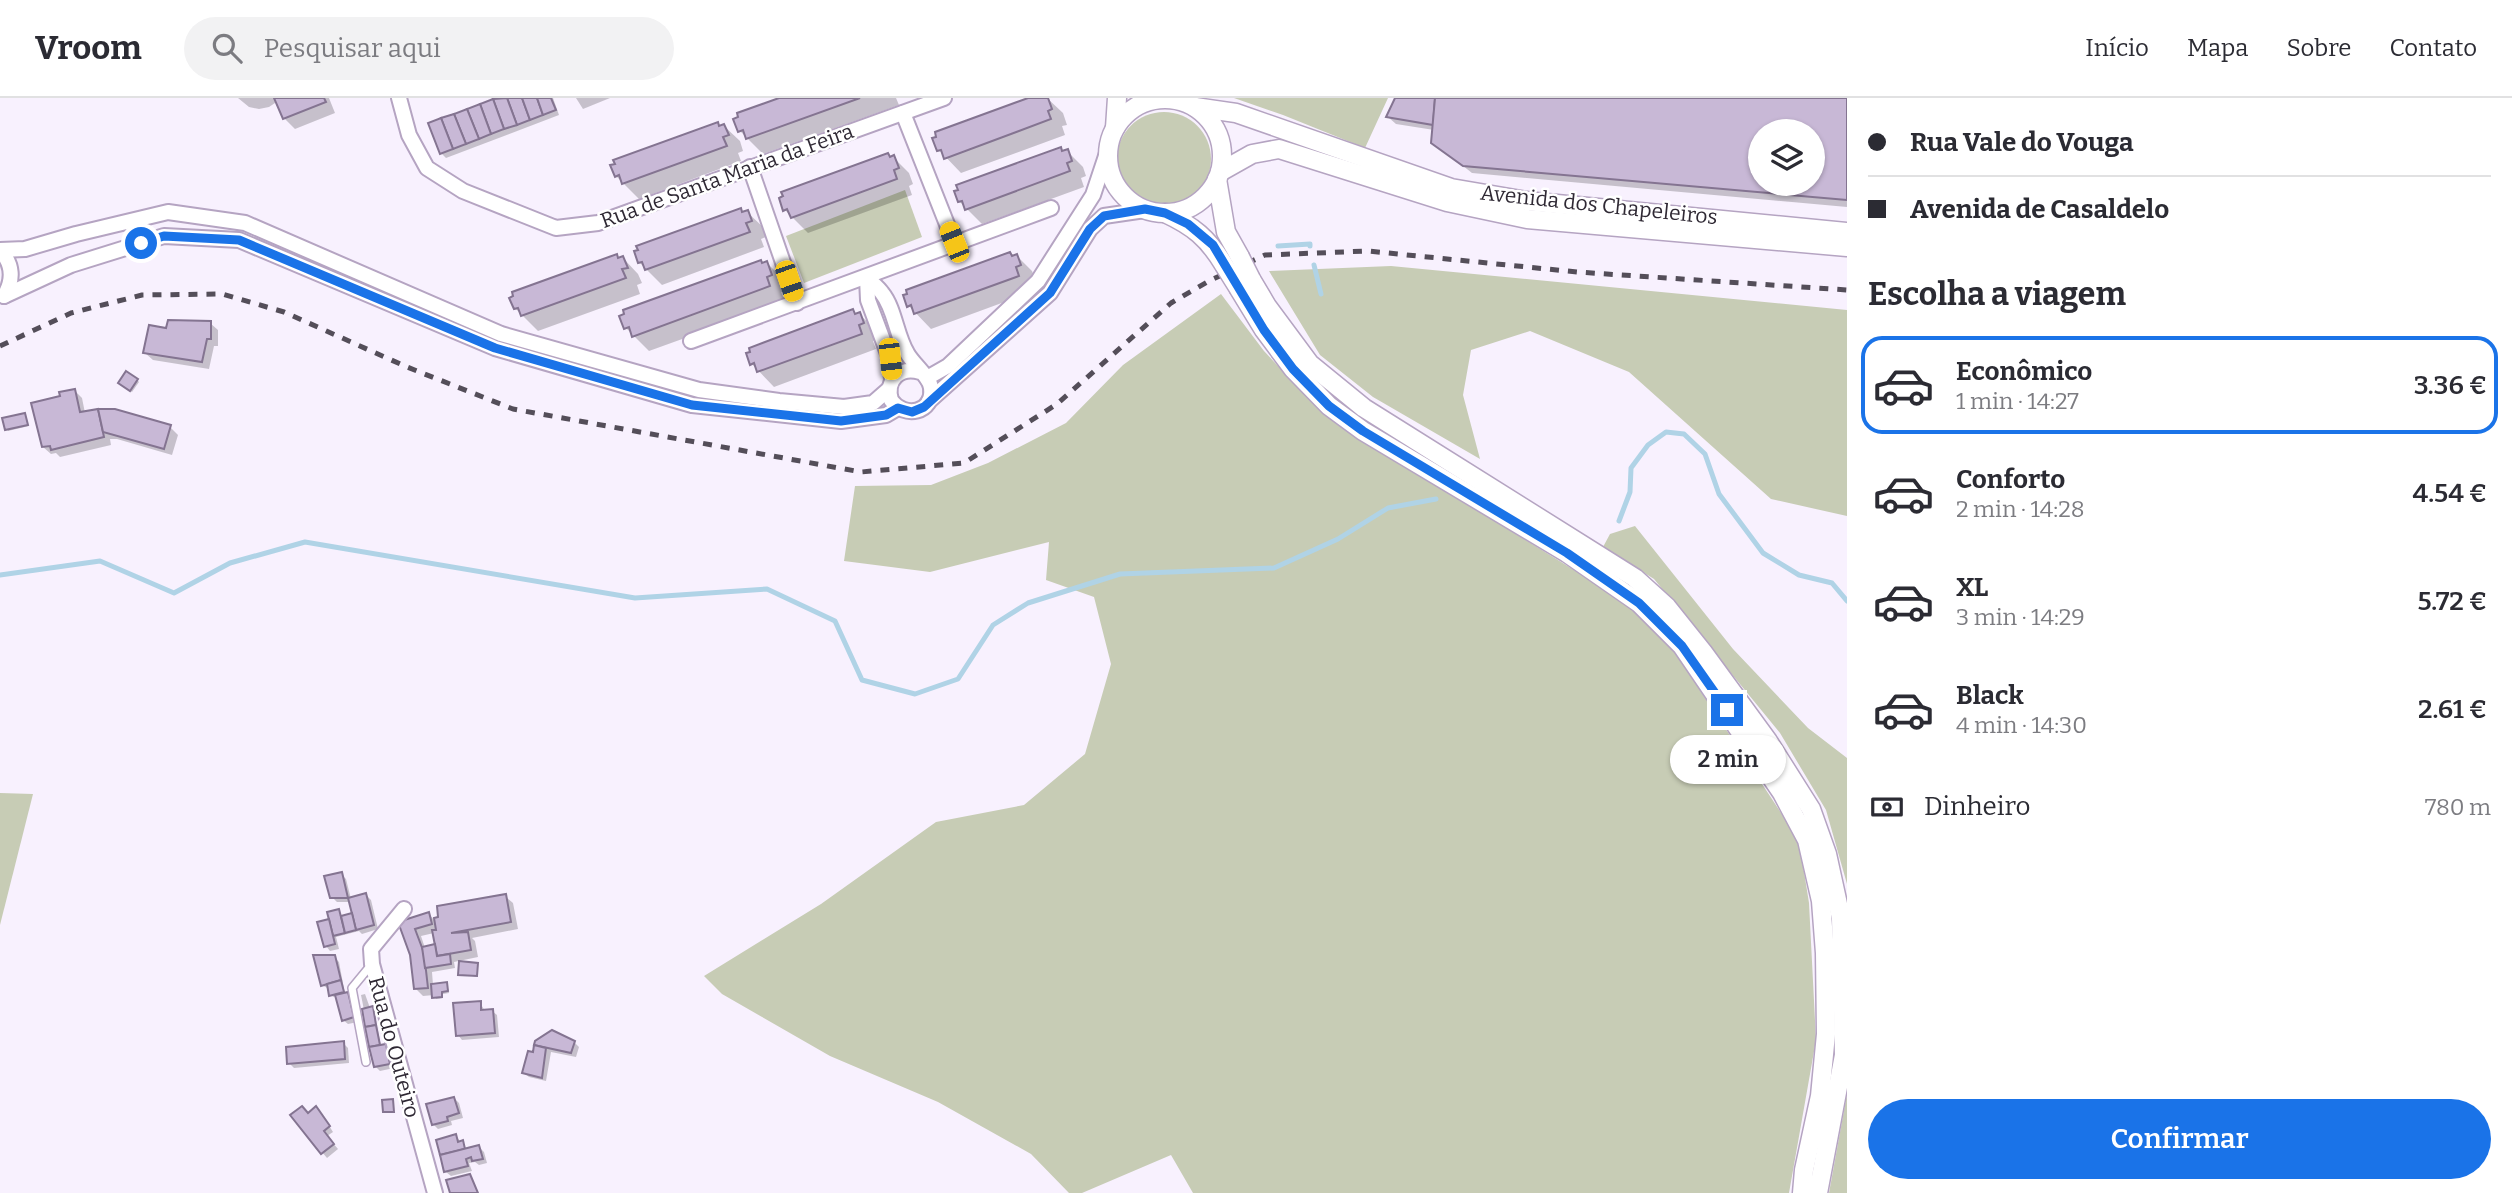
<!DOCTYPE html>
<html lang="pt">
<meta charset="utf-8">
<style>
body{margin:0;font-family:Bitter,serif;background:#f2f2f3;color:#2b2b33;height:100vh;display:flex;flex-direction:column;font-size:26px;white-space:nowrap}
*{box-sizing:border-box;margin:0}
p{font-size:23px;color:#7c7c81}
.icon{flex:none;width:38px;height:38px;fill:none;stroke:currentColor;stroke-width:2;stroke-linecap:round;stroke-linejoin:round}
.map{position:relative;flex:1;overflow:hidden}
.drawer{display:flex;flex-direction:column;background:#fff;width:665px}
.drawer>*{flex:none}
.guide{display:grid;align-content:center;height:154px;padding:0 21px;background:#fff}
.fabs{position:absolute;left:1748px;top:21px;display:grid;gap:14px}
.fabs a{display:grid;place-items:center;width:77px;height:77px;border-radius:50%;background:#fff;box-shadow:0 2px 5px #0004;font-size:35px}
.end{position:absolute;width:32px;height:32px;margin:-16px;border:9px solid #1a73e8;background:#fff;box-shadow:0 0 0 4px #fff}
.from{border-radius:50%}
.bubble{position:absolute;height:49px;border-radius:24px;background:#fff;box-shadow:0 2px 5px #0004;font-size:23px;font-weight:600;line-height:49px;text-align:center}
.car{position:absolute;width:21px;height:42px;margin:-21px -10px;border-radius:9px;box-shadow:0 0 5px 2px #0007;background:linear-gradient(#f5c518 24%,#345 0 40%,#f5c518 0 76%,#345 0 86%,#f5c518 0)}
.guide b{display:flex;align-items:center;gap:24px;height:66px;font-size:26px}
.guide b+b{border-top:2px solid #e1e1e2}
.guide i{width:18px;height:18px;background:#2b2b33}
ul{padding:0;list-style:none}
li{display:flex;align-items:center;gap:21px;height:98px;margin:0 14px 10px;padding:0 7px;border:4px solid transparent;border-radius:21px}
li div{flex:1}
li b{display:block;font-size:26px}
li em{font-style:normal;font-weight:600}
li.on{border-color:#1a73e8}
li>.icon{width:63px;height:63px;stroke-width:1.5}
h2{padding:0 21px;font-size:32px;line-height:84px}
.pay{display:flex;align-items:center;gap:18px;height:77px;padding:0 21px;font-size:26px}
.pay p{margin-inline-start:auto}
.action{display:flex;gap:14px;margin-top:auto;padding:14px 21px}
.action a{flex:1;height:80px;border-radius:42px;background:#1a73e8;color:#fff;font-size:28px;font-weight:600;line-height:80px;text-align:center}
header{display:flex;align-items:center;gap:42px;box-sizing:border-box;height:98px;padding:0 35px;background:#fff;border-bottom:2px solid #e1e1e2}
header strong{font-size:33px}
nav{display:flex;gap:38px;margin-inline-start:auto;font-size:24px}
.search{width:490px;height:63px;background:#f2f2f3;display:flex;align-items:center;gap:18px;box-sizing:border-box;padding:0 24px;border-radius:38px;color:#7c7c81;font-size:26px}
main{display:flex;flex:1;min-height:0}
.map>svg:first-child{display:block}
</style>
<header>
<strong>Vroom</strong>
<div class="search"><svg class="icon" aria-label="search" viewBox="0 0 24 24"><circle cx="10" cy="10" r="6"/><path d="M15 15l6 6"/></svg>Pesquisar aqui</div>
<nav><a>Início</a><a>Mapa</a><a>Sobre</a><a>Contato</a></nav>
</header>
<main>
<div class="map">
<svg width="1847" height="1095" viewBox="0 0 1847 1095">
<rect width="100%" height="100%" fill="#f8f1fe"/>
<g fill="#c7ccb5">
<path d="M1234 0H1388L1365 50 1283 17Z"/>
<circle cx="1164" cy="61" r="47"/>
<path d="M905 92 922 139 804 185 786 138Z"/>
<path d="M1391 168 1847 212V418L1771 401 1629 274 1530 233 1471 252 1463 297 1480 361 1373 299 1320 257 1269 173Z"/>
<path d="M1221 196 1264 253 1324 317 1624 503 1675 554 1799 742 1809 805 1816 942 1789 1095H1193L1171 1057 1082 1095H1069L1031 1056 938 1004 830 958 722 896 704 878 821 806 936 724 1024 707 1085 656 1111 566 1094 499 1046 482 1049 444 930 474 844 463 855 388 931 387 988 365 1066 325 1123 267Z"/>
<path d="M1635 428 1733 551 1808 630 1847 660V786L1826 712 1780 635 1654 481 1603 449 1610 436Z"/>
<path d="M0 695 33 696 0 827Z"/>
<path d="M1847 996V1095H1829Z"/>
</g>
<g fill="#0003" fill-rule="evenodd">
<path d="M238 0H329L335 15 295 31 284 20 278 3 269 9 259 11 249 9Z"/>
<path d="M500 0H553L559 17 446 60 441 55 431 26Z"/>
<path d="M576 0H610L583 11Z"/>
<path d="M784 0H896L899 7 763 56 740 33Z"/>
<path d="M1033 0H1047L1063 15 1067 27 1062 28 1065 37 961 75 939 52V40Z"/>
<path d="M1397 0H1847V109L1472 75 1433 44 1434 32 1396 26 1388 19ZM1760 33H1813V86H1760Z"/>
<path d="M718 26 721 29 724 28 740 43 743 53 738 55 741 63 639 101 616 78Z"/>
<path d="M1061 51 1064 54 1067 53 1083 69 1086 78 1081 80 1084 89 982 126 959 103Z"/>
<path d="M893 59 909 75 913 86 909 88 912 97 808 135 785 112V99Z"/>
<path d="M740 112 744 115 747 114 763 129 766 139 761 141 764 149 662 187 639 164Z"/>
<path d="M1010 156 1013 159 1017 158 1032 173 1036 183 1034 193 931 231 909 208 910 197Z"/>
<path d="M616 158 619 161 623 160 638 176 642 185 637 187 640 196 538 233 515 210 516 199Z"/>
<path d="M767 165 783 181 787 192 781 194 785 204 649 253 626 230V217Z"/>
<path d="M853 214 856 217 859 216 875 231 878 241 873 243 876 251 774 289 752 266V255Z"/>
<path d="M210 225 218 232V248H214L209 271 153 262 145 255 168 232Z"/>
<path d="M137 282 139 284 132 294 122 287Z"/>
<path d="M74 292 82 300 85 315 115 313 170 329 178 337 172 357 117 341H110L111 347 60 359 56 355 51 356 43 349 62 300Z"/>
<path d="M25 317 29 328 8 333 7 331Z"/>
<path d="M341 776 346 781 351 801 366 797 371 802 378 831 362 836 359 833 336 839 339 851 330 853 326 848 328 823 338 813 341 820 351 817 355 821 351 804H337L332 799Z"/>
<path d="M505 798 513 805 518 831 472 840 475 843 478 859 454 864 455 870 432 874 433 887 447 886 449 895 443 896V900L436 901 434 897 423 898 415 890 412 856 400 825 429 816 434 822 440 820ZM434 835 437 851 425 850 421 838Z"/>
<path d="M334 859 339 864 345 896 352 900 358 924 348 926 343 922 337 898 333 899 329 891 322 887Z"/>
<path d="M477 867 478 879 460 876Z"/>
<path d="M365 896 370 910 374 912 381 948H386L390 952 394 970 380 973 375 968 361 897Z"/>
<path d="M480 905 485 913H492L497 917 499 939 462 942 458 937Z"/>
<path d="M537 944H574L579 949 576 959 551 954 546 983 529 979 524 975 534 956Z"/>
<path d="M343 945 348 950 349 965 294 970 289 965Z"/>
<path d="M454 1000 459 1005 463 1020 451 1023 452 1027 438 1031 433 1026Z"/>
<path d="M321 1015 333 1034 327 1038 338 1051 327 1060 292 1018Z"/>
<path d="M456 1038 467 1052 479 1049 484 1054 487 1065 479 1067 475 1064 469 1065 472 1073 451 1078 446 1074Z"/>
</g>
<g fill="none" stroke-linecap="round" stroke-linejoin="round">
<g stroke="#b0d3e6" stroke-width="5">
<path d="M1278 148 1310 146V148"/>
<path d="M1314 167 1321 196"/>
<path d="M1619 423 1630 394 1631 370 1648 347 1666 334 1684 336 1705 356 1719 396 1763 455 1799 477 1832 485 1847 503"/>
<path d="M0 477 100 463 174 495 230 465 305 444 635 500 767 491 835 523 862 582 915 596 958 581 993 527 1028 505 1120 476 1274 470 1338 441 1388 410 1436 401"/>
</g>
</g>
<g fill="#c8b8d6" stroke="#847491" stroke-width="2" fill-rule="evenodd">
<path d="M274 0H324L326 4 283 21Z"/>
<path d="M507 0H522L530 22 517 27Z"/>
<path d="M507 0 517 27 504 31 493 1Z"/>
<path d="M522 0H537L543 17 530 22Z"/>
<path d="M537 0H551L556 12 543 17Z"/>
<path d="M779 0H860L746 41 743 32 738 34 733 21 738 19 737 15Z"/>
<path d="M1028 0H1048L1052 11 1048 13 1051 21 944 61 941 52 937 53 932 40 936 39 935 34Z"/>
<path d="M1395 0H1435L1433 27 1386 19Z"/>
<path d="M1435 0H1847V102L1463 68 1431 45ZM1760 33H1813V86H1760Z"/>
<path d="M493 1 504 31 491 36 480 6Z"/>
<path d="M480 6 491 36 479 41 467 11Z"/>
<path d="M467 11 479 41 466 46 454 16Z"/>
<path d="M454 16 466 46 453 51 441 20Z"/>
<path d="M441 20 453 51 440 56 428 25Z"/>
<path d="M718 24 719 28 724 26 729 37 723 39 727 48 622 86 619 77 615 79 610 67 615 66 613 62Z"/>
<path d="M1061 49 1062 53 1068 51 1072 63 1067 65 1070 73 965 112 962 103 958 104 954 93 958 92 956 87Z"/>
<path d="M888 55 890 59 894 57 899 70 894 72 897 81 791 120 787 111 783 113 779 100 783 98 781 94Z"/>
<path d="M741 110 742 114 748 112 752 123 746 125 750 134 645 172 642 164 638 165 634 153 638 152 636 148Z"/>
<path d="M1010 154 1012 158 1017 156 1021 167 1016 169 1019 178 914 216 911 207 907 209 903 197 907 196 906 192Z"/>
<path d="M617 156 618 160 623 158 628 170 622 171 626 180 521 218 518 210 514 211 509 200 513 198 512 194Z"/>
<path d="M761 162 762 165 767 163 772 177 767 179 770 188 632 239 629 229 624 231 619 218 624 216 623 212Z"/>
<path d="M853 211 855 216 860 214 864 225 859 227 862 236 757 274 754 265 750 267 746 255 750 254 749 250Z"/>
<path d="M168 222 211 223V241H207L202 264 143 255 149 227 166 230Z"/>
<path d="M126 273 138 281 130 293 118 285Z"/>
<path d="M75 291 80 314 98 311 104 339 51 352 50 348 42 349 31 305 60 298 59 294Z"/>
<path d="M98 311H115L171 327 164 351 103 334Z"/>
<path d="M25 315 28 327 5 332 2 320Z"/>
<path d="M342 774 348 800H330L324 778Z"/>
<path d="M366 795 374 827 356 832 348 800Z"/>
<path d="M506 796 511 824 451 835 468 834 471 852 437 858 432 832H436L434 820 438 819 437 808Z"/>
<path d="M339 811 345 835 333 838 327 814Z"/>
<path d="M429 814 432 826 415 831 424 855 428 890 414 891 410 857 398 824Z"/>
<path d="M352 815 356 832 345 835 341 818Z"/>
<path d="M329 821 335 846 324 849 317 824Z"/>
<path d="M435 846 437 858 450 856 451 866 425 870 422 849Z"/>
<path d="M313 857H335L341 882 321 888Z"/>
<path d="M459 863 478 865 477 878 458 877Z"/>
<path d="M341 882 344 894 329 898 327 886Z"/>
<path d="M447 884 448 893 442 894V899L432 900 431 886Z"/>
<path d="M348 894 354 919 342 923 335 897Z"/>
<path d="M481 903V912L493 911 495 935 456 938 453 905Z"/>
<path d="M373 908 376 927 365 929 362 911Z"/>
<path d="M376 927 380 947 369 949 365 929Z"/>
<path d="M552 932 575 943 571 955 534 947 535 943Z"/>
<path d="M344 943 345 961 287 966 286 949Z"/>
<path d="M386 946 390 966 374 969 369 949Z"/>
<path d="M534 947 546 950 542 980 522 975 528 953 533 954Z"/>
<path d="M454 999 459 1015 447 1019 448 1023 432 1027 426 1006Z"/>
<path d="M393 1001 394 1014H383L382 1002Z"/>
<path d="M302 1008 308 1015 316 1008 330 1028 324 1033 334 1046 321 1056 290 1017Z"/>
<path d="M456 1036 458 1044 463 1042 465 1051 440 1057 436 1042Z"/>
<path d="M479 1047 483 1061 472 1063 471 1059 466 1061 468 1068 444 1074 440 1057Z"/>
<path d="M470 1076 478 1095H450L446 1082Z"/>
</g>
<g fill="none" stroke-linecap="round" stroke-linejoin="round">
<g stroke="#b5a4c2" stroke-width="10">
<path id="service" d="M366 964 352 890 371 867"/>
</g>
<g stroke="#b5a4c2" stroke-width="18">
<g id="minor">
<path d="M399 0 409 37 427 70 463 93 556 130 598 125 944 0"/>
<path d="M903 15 954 144"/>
<path d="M750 69 797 205"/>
<path d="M0 152 25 151 76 136 168 114 245 125 501 236 699 292 779 303 844 309 873 305 889 291"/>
<path d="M0 152C13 166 14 182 4 198"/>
<path d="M867 180C872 185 878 189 882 195 895 211 896 237 907 255 913 266 930 279 931 290 934 315 904 321 891 302 885 282 900 268 920 274"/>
<path d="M867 180 868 202 890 261 892 282"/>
<path d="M4 198 71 167 164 138 239 142 495 250 692 307 841 323 886 317 898 310"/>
<path d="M691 243 1051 110"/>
<path d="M927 280 948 268 1038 183 1093 97 1109 49"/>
<path d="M929 303 1050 195 1090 131 1104 118 1145 112"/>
<path d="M404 811 371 851 372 866 435 1095"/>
</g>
</g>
<g stroke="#b5a4c2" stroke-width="21">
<g id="tertiary">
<circle cx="1165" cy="58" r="57"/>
<path d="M1195 9 1236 15 1451 90 1526 103 1847 134"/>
<path d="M1115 30 1117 0"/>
<path d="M1220 74 1252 56 1279 51 1447 104 1527 121 1847 149"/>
<path d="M1217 81 1226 134 1240 159"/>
<path d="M1165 115C1193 128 1208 140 1224 167"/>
<path d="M1251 181 1267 208 1310 266 1364 310 1635 480 1667 509 1703 554 1768 643 1811 711 1827 756 1841 820 1844 957 1818 1095"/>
<path d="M1239 191 1264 232 1293 271 1329 308 1363 333 1567 455 1639 505 1682 548 1782 695 1807 742 1821 803 1825 855 1826 936 1820 998 1804 1072 1802 1095"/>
</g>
</g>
<use href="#service" stroke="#fff" stroke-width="7"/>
<use href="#minor" stroke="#fff" stroke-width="14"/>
<use href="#tertiary" stroke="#fff" stroke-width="18"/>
<path stroke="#544e59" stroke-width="5" stroke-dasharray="9 9" stroke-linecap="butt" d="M0 248 71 215 142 197 222 196 284 214 407 269 513 311 861 374 964 365 1057 306 1171 205 1209 183 1265 157 1368 153 1577 174 1847 192"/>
<g stroke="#b5a4c2" stroke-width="21" stroke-linecap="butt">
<g id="tertiary-bridge">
<path d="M1240 159 1251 181"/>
<path d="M1224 167 1239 191"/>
</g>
</g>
<use href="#tertiary-bridge" stroke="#fff" stroke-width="18"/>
</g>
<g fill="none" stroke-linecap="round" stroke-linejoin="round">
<path stroke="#1a73e8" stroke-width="9" d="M141 145 164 138 239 142 495 250 692 307 841 323 886 317 898 310 912 314 924 309 1050 195 1090 131 1104 118 1145 111 1165 115 1188 126 1213 147 1264 232 1293 271 1329 308 1363 333 1567 455 1639 505 1682 548 1727 612"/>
</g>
<g text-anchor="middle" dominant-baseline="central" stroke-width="5" stroke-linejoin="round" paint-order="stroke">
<g font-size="21" fill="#2f2934" stroke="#fff">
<text transform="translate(727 78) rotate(-20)">Rua de Santa Maria da Feira</text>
<text transform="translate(1599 107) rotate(6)">Avenida dos Chapeleiros</text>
<text transform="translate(394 949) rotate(75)">Rua do Outeiro</text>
</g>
</g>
</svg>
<div class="fabs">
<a><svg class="icon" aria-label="layers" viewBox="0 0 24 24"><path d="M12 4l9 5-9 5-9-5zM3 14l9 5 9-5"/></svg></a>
</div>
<i class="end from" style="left:141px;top:145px"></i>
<i class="end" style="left:1727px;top:612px"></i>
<div class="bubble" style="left:1670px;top:637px;width:116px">2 min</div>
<i class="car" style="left:954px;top:144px;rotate:338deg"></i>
<i class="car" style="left:789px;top:183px;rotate:161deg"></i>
<i class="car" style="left:890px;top:261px;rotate:174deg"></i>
</div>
<section class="drawer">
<div class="guide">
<b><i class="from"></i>Rua Vale do Vouga</b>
<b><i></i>Avenida de Casaldelo</b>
</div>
<h2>Escolha a viagem</h2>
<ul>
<li class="on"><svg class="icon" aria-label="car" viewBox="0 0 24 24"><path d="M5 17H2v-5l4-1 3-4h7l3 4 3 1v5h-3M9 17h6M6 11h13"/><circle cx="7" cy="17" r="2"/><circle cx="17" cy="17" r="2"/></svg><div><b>Econômico</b><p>1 min · 14:27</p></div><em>3.36 €</em></li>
<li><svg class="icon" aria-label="car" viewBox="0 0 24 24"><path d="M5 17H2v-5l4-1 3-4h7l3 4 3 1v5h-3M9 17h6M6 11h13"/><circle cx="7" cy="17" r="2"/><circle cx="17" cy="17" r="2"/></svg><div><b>Conforto</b><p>2 min · 14:28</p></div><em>4.54 €</em></li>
<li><svg class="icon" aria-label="car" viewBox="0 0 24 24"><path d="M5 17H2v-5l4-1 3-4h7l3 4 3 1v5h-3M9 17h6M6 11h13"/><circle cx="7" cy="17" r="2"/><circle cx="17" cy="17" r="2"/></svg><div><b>XL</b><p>3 min · 14:29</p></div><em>5.72 €</em></li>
<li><svg class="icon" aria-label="car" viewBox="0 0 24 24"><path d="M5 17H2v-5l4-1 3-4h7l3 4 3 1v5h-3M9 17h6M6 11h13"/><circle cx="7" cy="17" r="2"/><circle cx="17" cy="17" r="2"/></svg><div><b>Black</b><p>4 min · 14:30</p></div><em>2.61 €</em></li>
</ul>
<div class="pay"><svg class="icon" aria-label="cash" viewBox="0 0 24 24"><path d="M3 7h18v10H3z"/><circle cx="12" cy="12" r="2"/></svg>Dinheiro<p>780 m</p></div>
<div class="action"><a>Confirmar</a></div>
</section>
</main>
